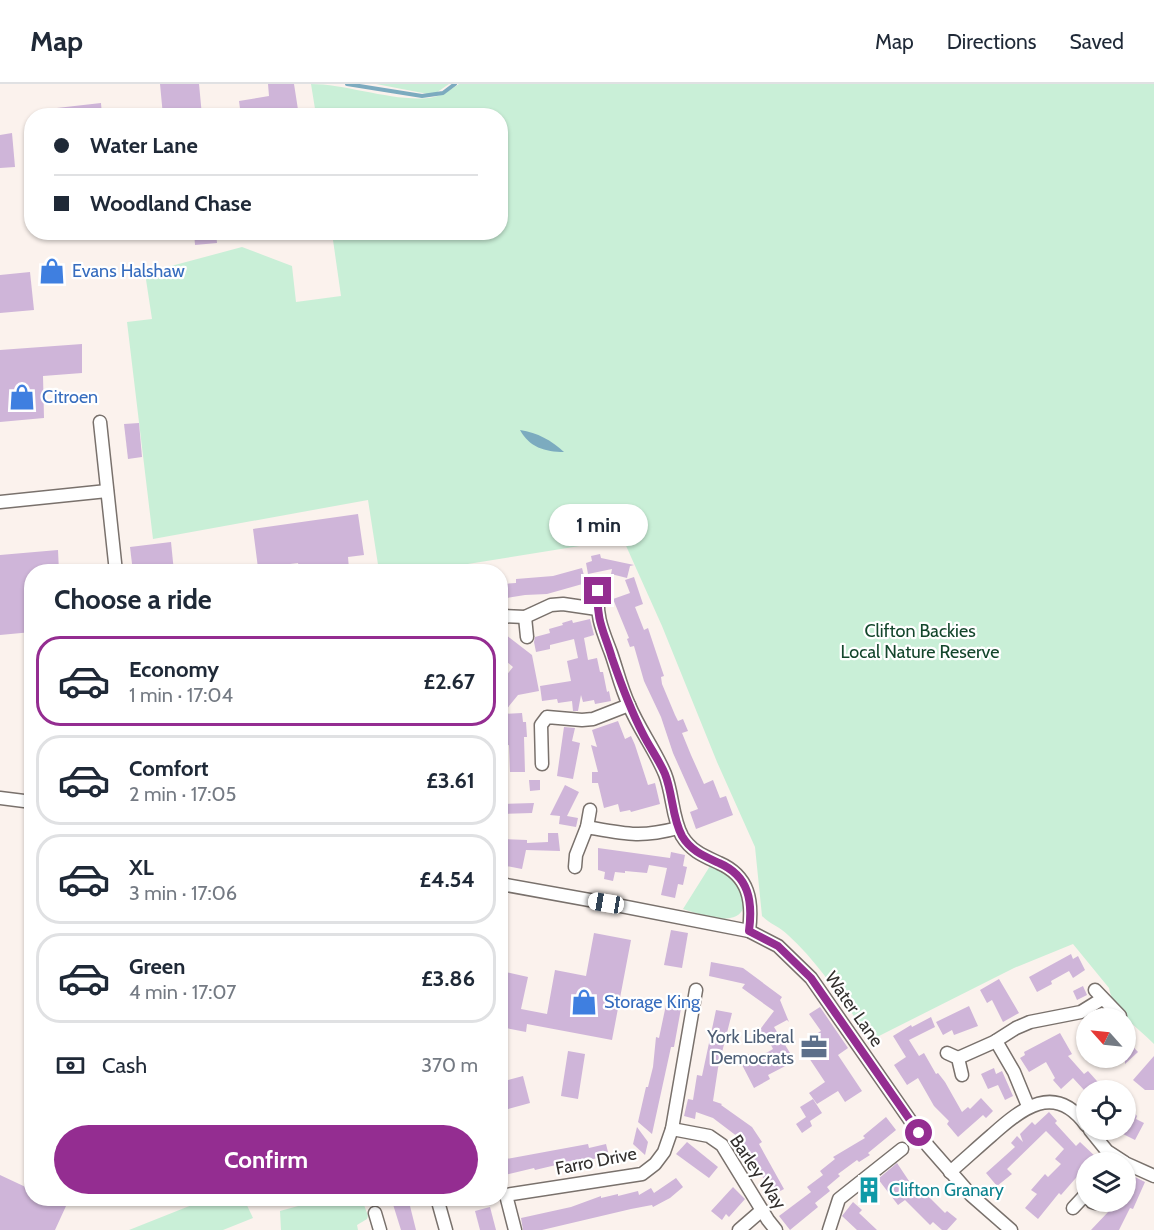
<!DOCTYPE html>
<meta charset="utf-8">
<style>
body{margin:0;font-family:Cabin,sans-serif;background:#f6f6f7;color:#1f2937;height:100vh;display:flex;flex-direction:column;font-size:22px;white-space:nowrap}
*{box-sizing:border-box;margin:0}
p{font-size:20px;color:#747a83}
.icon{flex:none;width:33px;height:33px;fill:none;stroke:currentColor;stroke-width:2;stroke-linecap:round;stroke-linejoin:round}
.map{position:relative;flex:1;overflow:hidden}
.drawer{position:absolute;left:24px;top:480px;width:484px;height:642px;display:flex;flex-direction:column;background:#fff;border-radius:24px;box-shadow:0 2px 4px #0004}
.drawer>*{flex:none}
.guide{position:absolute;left:24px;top:24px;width:484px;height:132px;border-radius:24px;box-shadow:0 2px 4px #0004;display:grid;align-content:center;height:132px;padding:0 30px;background:#fff}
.needle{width:39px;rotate:297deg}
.buttons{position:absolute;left:1076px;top:924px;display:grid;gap:12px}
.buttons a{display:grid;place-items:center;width:60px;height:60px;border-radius:50%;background:#fff;box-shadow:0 2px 4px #0004;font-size:30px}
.end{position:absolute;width:27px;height:27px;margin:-14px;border:8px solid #942d91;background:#fff;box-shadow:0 0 0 3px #fff}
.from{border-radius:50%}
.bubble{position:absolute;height:42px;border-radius:21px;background:#fff;box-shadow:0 2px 4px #0004;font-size:20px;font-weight:700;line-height:42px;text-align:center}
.car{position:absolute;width:18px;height:36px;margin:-18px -9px;border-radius:8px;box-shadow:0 0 4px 2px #0007;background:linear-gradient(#fff 24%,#345 0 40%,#fff 0 76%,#345 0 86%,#fff 0)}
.guide b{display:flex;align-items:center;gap:21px;height:57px;font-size:22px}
.guide b+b{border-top:2px solid #e0e1e3}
.guide i{width:15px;height:15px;background:#1f2937}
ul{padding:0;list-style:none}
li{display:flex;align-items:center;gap:18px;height:90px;margin:0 12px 9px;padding:0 18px;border:3px solid #e0e1e3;border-radius:24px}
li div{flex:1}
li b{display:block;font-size:22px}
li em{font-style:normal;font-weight:700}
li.active{border-color:#942d91}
li>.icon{width:54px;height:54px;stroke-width:1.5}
h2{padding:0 30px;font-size:27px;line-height:72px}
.pay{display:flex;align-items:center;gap:15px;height:66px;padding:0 30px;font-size:22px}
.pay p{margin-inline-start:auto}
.action{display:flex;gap:12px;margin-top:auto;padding:12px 30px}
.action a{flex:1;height:69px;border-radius:36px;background:#942d91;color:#fff;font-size:24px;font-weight:700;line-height:69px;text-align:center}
header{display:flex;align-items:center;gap:36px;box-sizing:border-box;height:84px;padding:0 30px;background:#fff;border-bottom:2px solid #e0e1e3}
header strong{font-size:28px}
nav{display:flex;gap:33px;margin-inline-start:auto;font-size:21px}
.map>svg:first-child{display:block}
</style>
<header>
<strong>Map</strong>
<nav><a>Map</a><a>Directions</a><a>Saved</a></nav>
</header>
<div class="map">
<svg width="1154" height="1146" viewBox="0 0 1154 1146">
<rect width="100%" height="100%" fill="#fbf2ed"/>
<g fill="#c9efd7">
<path d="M311 0C348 0 400 20 434 13 444 11 451 5 459 0H1154V960C1138 944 1113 927 1109 904L1073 860 1014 884 871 956C846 922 820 880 788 851 780 843 770 840 762 832L755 763 717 678 662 542 623 455 424 487H379L368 416 153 455 127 238 152 235 145 189 242 163 292 182 296 218 341 212 332 149 501 148V32L316 31Z"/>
<path d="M376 0H449L433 11Z"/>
<path d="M710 782C719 786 727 789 735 797 746 808 750 831 730 834 715 837 697 829 683 825Z"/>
<path d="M327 1114 362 1115 368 1132 367 1135 357 1141 358 1146H281L280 1127Z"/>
<path d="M207 1115H244L253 1134 223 1146H129Z"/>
</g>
<path fill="#7cabbf" d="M520 346C538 349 551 356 564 368 545 368 529 363 520 346Z"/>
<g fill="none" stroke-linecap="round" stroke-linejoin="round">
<path stroke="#7cabbf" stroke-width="4" d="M347 0 422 12 443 9 455 0"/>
</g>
<g fill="#cfb5d9">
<path d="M160 0H199L202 32H163Z"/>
<path d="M268 0H294L299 32H241L239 17 269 12Z"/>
<path d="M101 19 102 32H48V25Z"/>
<path d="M12 49 15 83 0 84V51Z"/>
<path d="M194 148H216L217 159 195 161Z"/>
<path d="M30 188 34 226 0 229V191Z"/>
<path d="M82 260V289L43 292 44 334 0 338V266Z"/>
<path d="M139 339 142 373 128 375 124 340Z"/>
<path d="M358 430 364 471 348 473 349 485 336 488H300L298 479 258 484 253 445Z"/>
<path d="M171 458 174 488H133L130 463Z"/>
<path d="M58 466 59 488H32V548L0 551V471Z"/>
<path d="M600 470 601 474 634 481 630 482 627 494 611 490 612 485 588 490 586 479 592 477 591 472Z"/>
<path d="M582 484 586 499 547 510 525 511 501 515V500L516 499V495L553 492Z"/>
<path d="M634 493 643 520 635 523 644 546 648 544 664 592 661 593 662 600 675 631 678 637 683 635 688 647 682 649 691 671 704 700 713 696 720 714 726 712 733 731 696 745 690 728 698 725 673 669 661 633 644 597 634 562 630 563 627 555 629 554 613 515 630 509 625 496Z"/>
<path d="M590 535 594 551 584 554 588 576 597 574 600 588H603L607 608 609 607 611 617 595 620 594 616 583 618 581 611 578 627H573L572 617 558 619 557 615 542 617 540 602 571 597 567 577 578 574 574 555 550 561V565L536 568 534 558 535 553 550 549 549 545 563 541 562 539 572 536 573 539Z"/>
<path d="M501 547 532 571 539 607 518 611 501 632V598L513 583 501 573Z"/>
<path d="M522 629 523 638H526L527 653H524L525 688H510L509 661 504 662 502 630Z"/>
<path d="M618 637 625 655 631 652 635 661 648 701 655 699 660 720 631 728 630 726 620 728 618 720 604 724 598 699H592V688H598L591 661 597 663 592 646Z"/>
<path d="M564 643 575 644 572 657 580 659 573 695 557 692Z"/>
<path d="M529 696H540V706L530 707Z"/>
<path d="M565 701 579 708 567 732 578 734 576 743 559 740 560 732 550 731Z"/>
<path d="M534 719 532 729 501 730V720Z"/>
<path d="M548 749H558L560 767 526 766 522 785 501 781V755L527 756V759L548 758Z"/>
<path d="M598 764 670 774 671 768 685 771 683 782 687 783 683 801 678 800 675 814 661 811 667 784 649 781 647 789 625 787V789L615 788 613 797 604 795 605 788 598 786Z"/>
<path d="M671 846 688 849 682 884 664 881Z"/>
<path d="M594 849 631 856 612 956 527 940 526 948 501 943V887L528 893 521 925 547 930 555 886 586 892Z"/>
<path d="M1071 870 1073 875 1078 872 1085 886 1073 894 1069 887 1051 897 1052 900 1037 908 1029 893Z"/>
<path d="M711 878 743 884 782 913 780 916 789 938 787 936 774 943 795 977 768 991 770 995 754 1004 739 975 749 970 753 977 773 965 765 949 752 956 774 927 742 904 745 900 709 892Z"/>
<path d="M999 895 1019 929 1003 938 992 916 987 919 980 906Z"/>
<path d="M1083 902 1087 911 1077 916 1073 907Z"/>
<path d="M667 916 682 919 674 963H671L652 1050 638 1038 646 1003H648L653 983 656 953 659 954Z"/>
<path d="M969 922 978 942 954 951 952 946 943 951 936 938Z"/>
<path d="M820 923 848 964 838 971 862 1007 845 1018 838 1007 817 1020 809 1009 825 998 807 971 817 964 810 954 821 947 809 930Z"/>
<path d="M716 926 732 929 718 984 713 1017 722 1020 721 1021 752 1043 762 1058 759 1060 784 1105 771 1112 766 1102 768 1101 749 1072 751 1070 742 1056 713 1034 696 1028 695 1035 684 1032 688 1015 693 1016 697 991 702 992Z"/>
<path d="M931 933 935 943 909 956 919 972 924 969 936 990 938 989 945 998 962 1028 968 1023 970 1025 981 1014 993 1027 986 1034 983 1031 958 1053 947 1040 949 1037 934 1022 918 994 907 1001 894 981 906 973 893 952 911 941 912 943Z"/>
<path d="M1060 949 1072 970 1068 972 1084 990 1088 987 1105 1006H1084L1073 994 1061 1005 1053 996 1055 994 1046 978 1029 988 1020 974 1025 971 1024 968Z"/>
<path d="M1125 954 1138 968 1125 980Z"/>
<path d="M568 967 585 970 578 1015 561 1012Z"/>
<path d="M1154 972V1006H1145L1133 996Z"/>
<path d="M994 984 996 990 1002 987 1013 1012 1005 1016 998 1001 988 1005 981 990Z"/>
<path d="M523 992 530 1019 501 1027V998Z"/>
<path d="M813 1015 822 1029 810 1037 812 1042 802 1049 796 1040 806 1033 800 1023Z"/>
<path d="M1125 1019 1137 1032 1136 1035 1144 1039 1135 1056 1121 1049 1123 1046H1125L1127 1036 1125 1033Z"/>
<path d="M1049 1028 1057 1037 1055 1039 1076 1062 1080 1058 1097 1074 1092 1078H1086V1091L1082 1087 1061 1111 1059 1109 1038 1135 1025 1124 1037 1110 1031 1106 1045 1090 1048 1093 1061 1080 1055 1075 1064 1065 1046 1047 1007 1085 1012 1090 997 1102 986 1089 1015 1063 1011 1059 1017 1052 1023 1058 1020 1050 1032 1038 1035 1041Z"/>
<path d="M886 1033 896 1046 868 1069 870 1071 859 1078 857 1076 838 1090 840 1092 827 1103 830 1107 815 1119 818 1123 790 1146 779 1132 811 1108 807 1103 823 1091 820 1087 835 1075 833 1073 865 1054 863 1052Z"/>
<path d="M637 1043 648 1058 645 1071 633 1060Z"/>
<path d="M687 1058 718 1083 709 1094 676 1070Z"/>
<path d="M588 1060 589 1064 606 1060 609 1072 577 1078V1076L535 1086 534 1084 501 1092V1076Z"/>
<path d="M897 1079 911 1100 914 1098 923 1110 925 1109 945 1129 947 1127 957 1135 947 1146H942L933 1138 930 1141 905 1116 898 1121 878 1095Z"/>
<path d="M0 1091 32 1106V1114H49L66 1122 55 1146H0Z"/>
<path d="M1131 1091 1145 1098 1133 1125 1130 1124 1119 1146H1091L1109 1127 1113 1118 1118 1121 1119 1118H1125V1096L1128 1097Z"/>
<path d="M676 1094 683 1103 670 1114 653 1123 652 1121 631 1125 542 1146H523L521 1134 571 1123 601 1112V1114L618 1110V1112L638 1107 639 1111 651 1104 654 1109Z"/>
<path d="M733 1103 745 1115 729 1133 726 1130 722 1136 711 1127Z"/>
<path d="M391 1114H408L416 1146H401Z"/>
<path d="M853 1118 862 1126 859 1129 877 1146H857L842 1132Z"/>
<path d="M490 1123 496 1146H480L475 1127Z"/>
</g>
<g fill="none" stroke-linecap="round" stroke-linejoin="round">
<g stroke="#79716c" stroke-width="15">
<g id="minor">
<path d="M100 338 116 488"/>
<path d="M0 418 107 407"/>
<path d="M598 507C596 533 602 545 611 569 617 586 621 604 629 621 639 645 655 666 665 690 673 710 672 734 682 752 691 767 704 772 719 779 749 792 753 817 749 847"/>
<path d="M501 532 525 533 551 521 563 520 597 525"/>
<path d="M525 533 527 553"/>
<path d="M542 680 541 641 547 633 582 636 593 635 629 621"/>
<path d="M0 714 32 718"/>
<path d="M587 743C626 750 640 754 678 744"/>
<path d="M575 783 576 771 587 743 590 726"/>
<path d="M501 800 606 819 749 847 778 862 811 894 928 1062 971 1111 1011 1146"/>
<path d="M1095 906 1120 932"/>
<path d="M996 957 1014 988 1028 1022"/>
<path d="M947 969 958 974 962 991"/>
<path d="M958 974 994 958 1016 944 1030 938 1081 928 1102 915"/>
<path d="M672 1045 709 1052 722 1061 768 1136 776 1146"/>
<path d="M1090 1046 1107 1067 1124 1078"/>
<path d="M1125 1079 1154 1092"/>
<path d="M950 1088C964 1076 978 1063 992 1051 1022 1024 1055 998 1086 1041"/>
<path d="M437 1114 446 1146"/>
<path d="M1092 1118 1095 1119"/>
<path d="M1073 1124 1086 1110"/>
<path d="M375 1129 380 1146"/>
<path d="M515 1146 506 1111 642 1090 655 1080 664 1068 672 1045 696 906"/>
<path d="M739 1146 762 1126"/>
<path d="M829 1146 839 1115 902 1065"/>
</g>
</g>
<use href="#minor" stroke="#fff" stroke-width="12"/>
</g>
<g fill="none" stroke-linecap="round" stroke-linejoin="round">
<path stroke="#942d91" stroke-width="8" d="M598 507C596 537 604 547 612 574 621 600 630 625 643 650 650 664 659 676 665 690 673 710 672 734 682 752 691 767 704 772 719 779 749 792 753 817 749 847L778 862 811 894 919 1049"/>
</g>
<defs>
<g id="shop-bare" transform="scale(2.07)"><path d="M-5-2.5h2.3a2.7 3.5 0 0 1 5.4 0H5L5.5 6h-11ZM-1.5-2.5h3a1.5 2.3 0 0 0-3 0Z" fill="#3f7fe0" stroke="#fff" stroke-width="2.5" paint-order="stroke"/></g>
<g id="office-bare" transform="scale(2.07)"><path d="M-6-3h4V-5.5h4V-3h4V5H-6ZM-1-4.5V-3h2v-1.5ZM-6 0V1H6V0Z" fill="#5c6f8a" stroke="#fff" stroke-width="2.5" paint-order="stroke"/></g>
<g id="building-bare" transform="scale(2.07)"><path d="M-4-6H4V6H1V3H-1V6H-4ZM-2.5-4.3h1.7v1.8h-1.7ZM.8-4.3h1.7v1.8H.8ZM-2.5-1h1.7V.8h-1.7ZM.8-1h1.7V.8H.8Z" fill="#0f9aa8" stroke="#fff" stroke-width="2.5" paint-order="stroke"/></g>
</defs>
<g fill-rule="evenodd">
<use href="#shop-bare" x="52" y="187"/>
<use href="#shop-bare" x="22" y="313"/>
<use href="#shop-bare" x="584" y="918"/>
<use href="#office-bare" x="814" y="963"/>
<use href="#building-bare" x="869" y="1106"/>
</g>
<g text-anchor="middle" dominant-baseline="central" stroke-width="4.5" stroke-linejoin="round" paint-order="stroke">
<g font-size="18" fill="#366cbe" stroke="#fff" text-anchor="start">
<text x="72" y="187">Evans Halshaw</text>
<text x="42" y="313">Citroen</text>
<text x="604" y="918">Storage King</text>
</g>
<g font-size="18" fill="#14462c" stroke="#fff">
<text x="920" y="547">Clifton Backies<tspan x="920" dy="21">Local Nature Reserve</tspan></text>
</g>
<g font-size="18" fill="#33302e" stroke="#fff">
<text transform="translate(854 925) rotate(55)">Water Lane</text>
<text transform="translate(596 1077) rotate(-11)">Farro Drive</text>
<text transform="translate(758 1088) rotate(56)">Barley Way</text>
</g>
<g font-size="18" fill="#4e5e75" stroke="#fff" text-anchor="end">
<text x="794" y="953">York Liberal<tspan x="794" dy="21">Democrats</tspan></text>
</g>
<g font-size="18" fill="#0d838f" stroke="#fff" text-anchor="start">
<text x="889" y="1106">Clifton Granary</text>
</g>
</g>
</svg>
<div class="buttons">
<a><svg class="needle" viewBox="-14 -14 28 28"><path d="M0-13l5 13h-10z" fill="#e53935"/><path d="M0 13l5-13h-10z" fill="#747a83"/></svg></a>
<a><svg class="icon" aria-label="locate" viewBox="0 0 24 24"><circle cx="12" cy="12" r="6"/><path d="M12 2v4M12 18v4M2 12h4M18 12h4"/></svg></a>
<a><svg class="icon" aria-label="layers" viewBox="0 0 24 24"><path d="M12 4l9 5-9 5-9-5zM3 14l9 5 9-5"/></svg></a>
</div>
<i class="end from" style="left:919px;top:1049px"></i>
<i class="end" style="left:598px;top:507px"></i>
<div class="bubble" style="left:549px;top:420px;width:99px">1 min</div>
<i class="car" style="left:606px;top:819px;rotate:279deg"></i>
<div class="guide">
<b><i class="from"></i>Water Lane</b>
<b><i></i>Woodland Chase</b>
</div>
<section class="drawer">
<h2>Choose a ride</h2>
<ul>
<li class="active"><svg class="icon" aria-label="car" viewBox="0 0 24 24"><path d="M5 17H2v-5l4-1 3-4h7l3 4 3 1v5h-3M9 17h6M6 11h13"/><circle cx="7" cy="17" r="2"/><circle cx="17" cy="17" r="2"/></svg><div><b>Economy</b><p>1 min · 17:04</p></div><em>£2.67</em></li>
<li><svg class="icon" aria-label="car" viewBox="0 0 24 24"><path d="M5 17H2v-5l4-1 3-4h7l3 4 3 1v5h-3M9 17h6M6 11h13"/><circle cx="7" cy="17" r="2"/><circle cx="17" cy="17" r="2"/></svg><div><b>Comfort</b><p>2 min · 17:05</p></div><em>£3.61</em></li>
<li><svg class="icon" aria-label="car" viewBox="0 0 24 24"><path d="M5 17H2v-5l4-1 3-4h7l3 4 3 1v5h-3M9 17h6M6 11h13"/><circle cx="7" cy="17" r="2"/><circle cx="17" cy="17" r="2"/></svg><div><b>XL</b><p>3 min · 17:06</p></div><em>£4.54</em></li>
<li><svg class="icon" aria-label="car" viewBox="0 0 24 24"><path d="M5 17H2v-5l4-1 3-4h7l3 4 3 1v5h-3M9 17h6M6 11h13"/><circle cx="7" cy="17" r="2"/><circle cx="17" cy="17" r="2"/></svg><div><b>Green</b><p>4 min · 17:07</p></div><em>£3.86</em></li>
</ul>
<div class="pay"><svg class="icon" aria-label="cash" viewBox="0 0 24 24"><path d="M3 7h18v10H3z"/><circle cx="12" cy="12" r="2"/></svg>Cash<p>370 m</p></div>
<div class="action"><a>Confirm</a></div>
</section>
</div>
